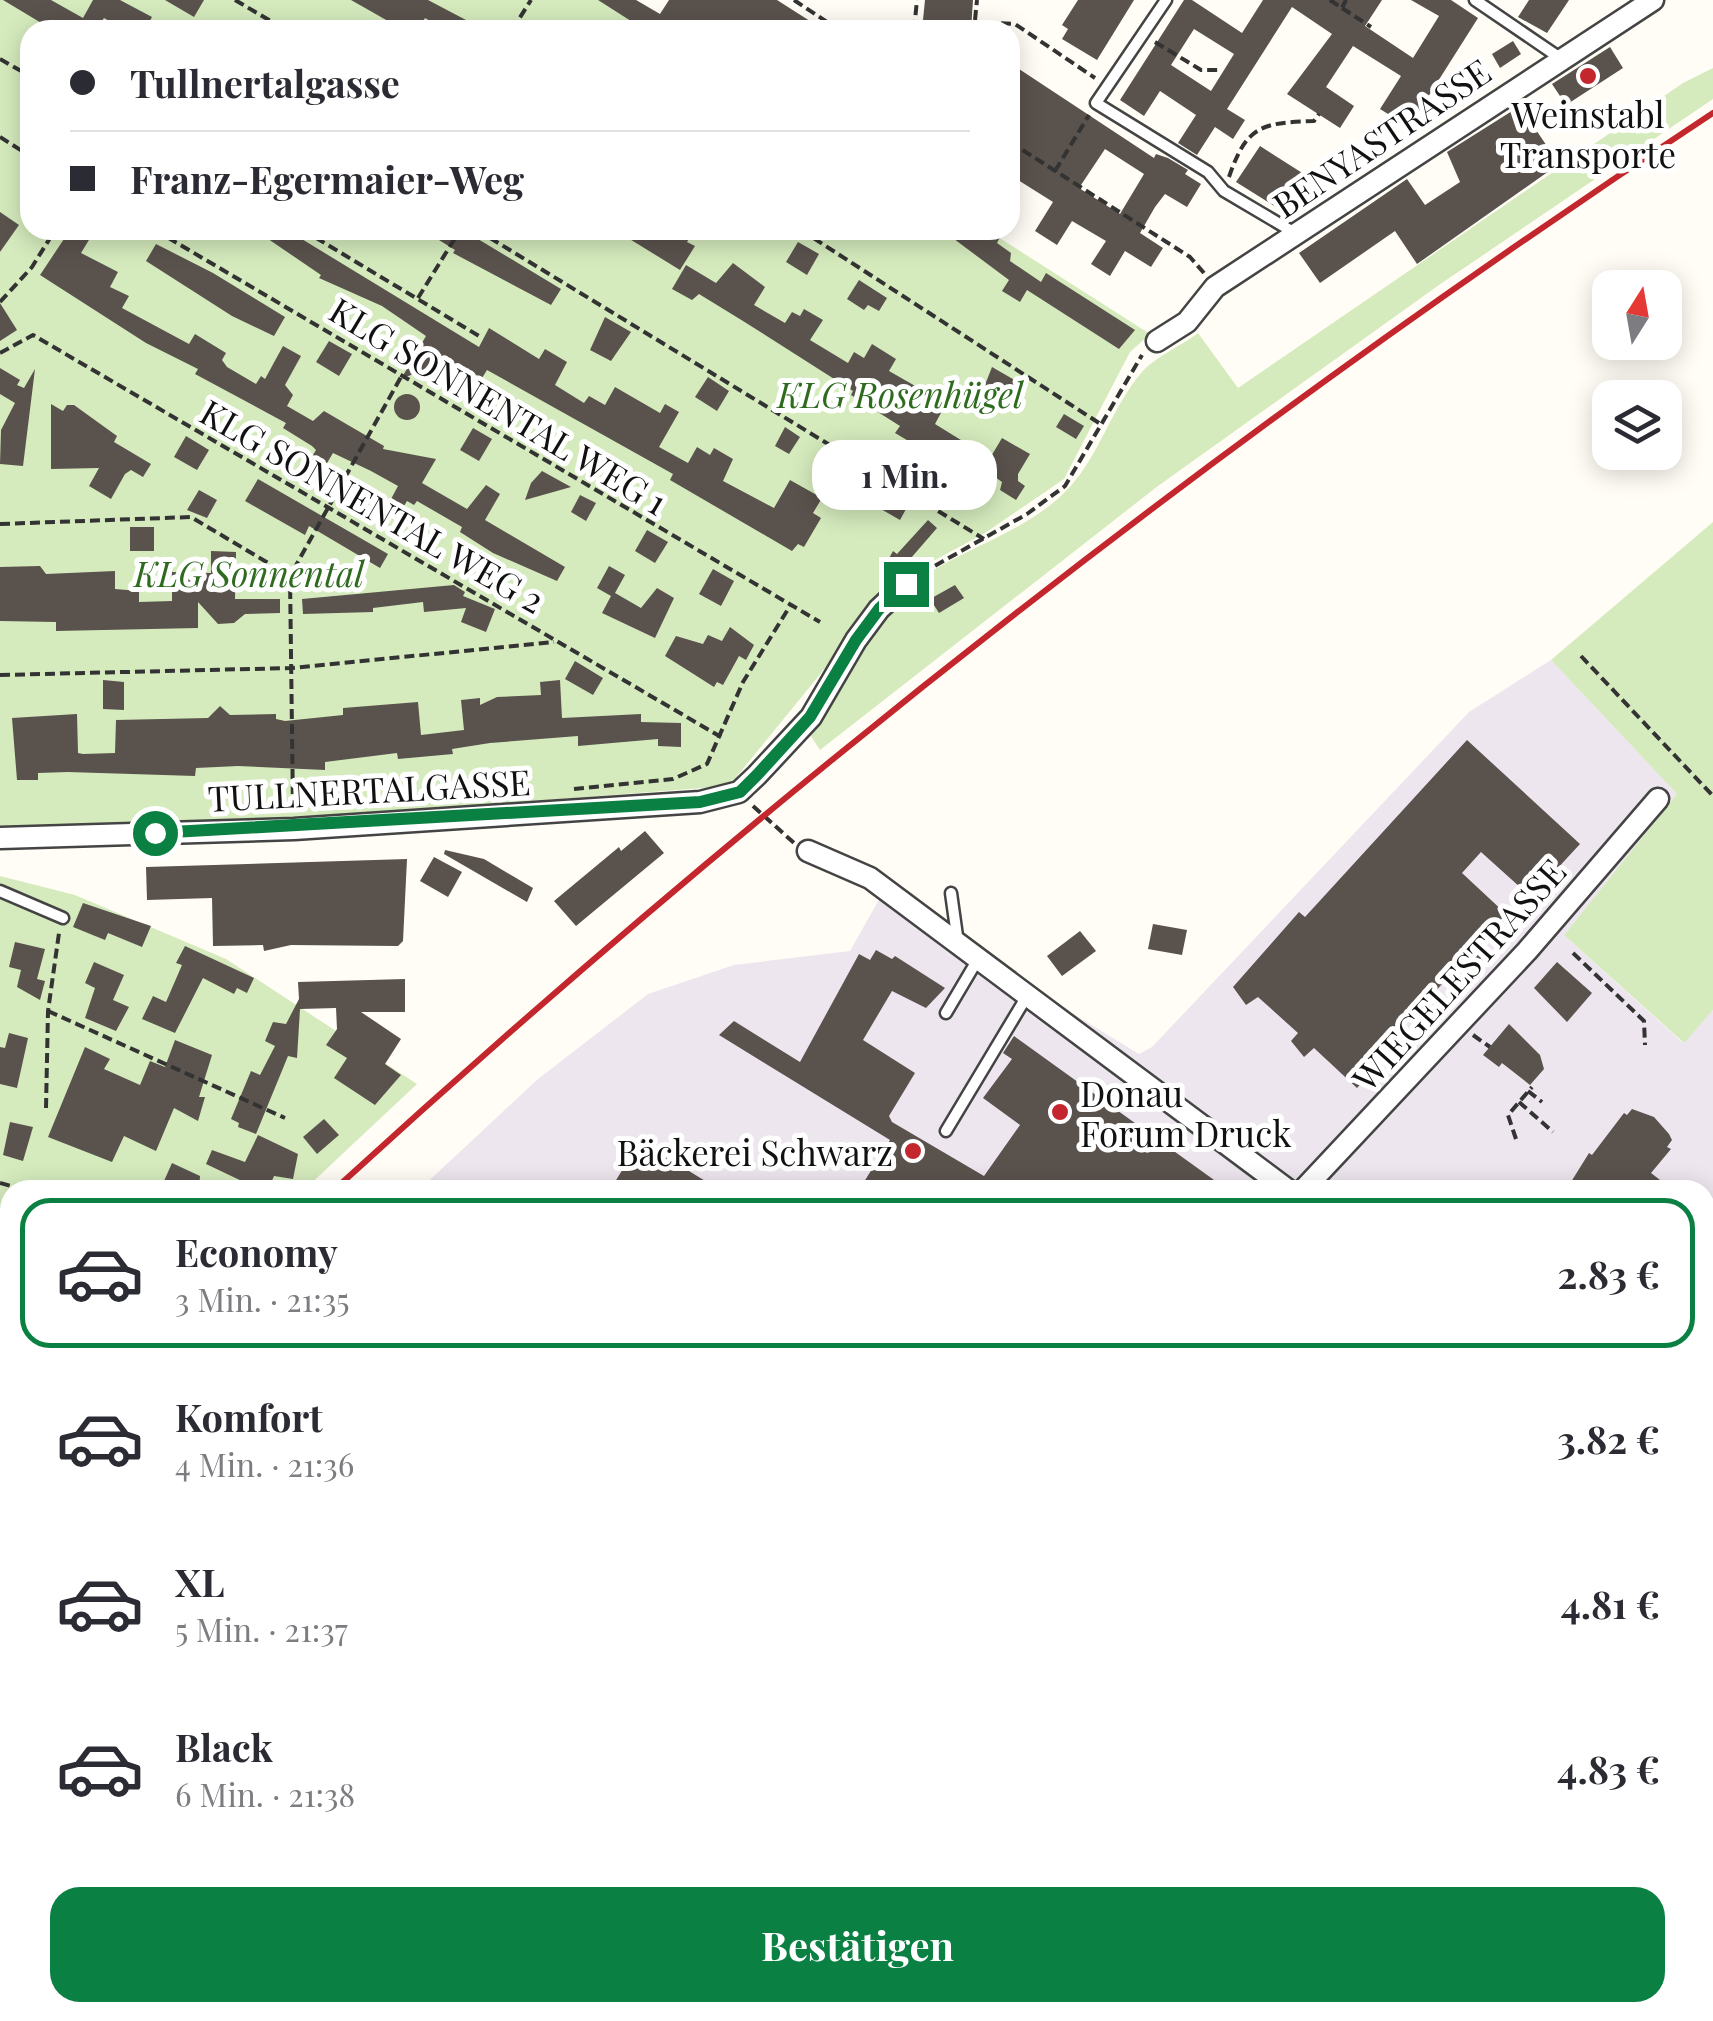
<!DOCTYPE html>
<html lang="de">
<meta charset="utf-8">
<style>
body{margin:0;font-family:"Playfair Display",serif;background:#f2f2f3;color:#2b2b33;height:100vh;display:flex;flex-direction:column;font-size:38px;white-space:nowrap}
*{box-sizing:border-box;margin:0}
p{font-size:32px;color:#7c7c81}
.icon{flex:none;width:55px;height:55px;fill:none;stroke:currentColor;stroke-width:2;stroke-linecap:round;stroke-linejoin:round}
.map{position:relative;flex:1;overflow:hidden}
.details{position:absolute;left:0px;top:1180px;width:1715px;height:842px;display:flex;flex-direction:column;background:#fff;border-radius:30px 30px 0 0;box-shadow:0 5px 25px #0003}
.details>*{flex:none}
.banner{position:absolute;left:20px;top:20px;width:1000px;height:220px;border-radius:30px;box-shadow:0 5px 25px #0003;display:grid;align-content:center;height:220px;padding:0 50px;background:#fff}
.needle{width:65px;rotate:11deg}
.buttons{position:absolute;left:1592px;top:270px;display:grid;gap:20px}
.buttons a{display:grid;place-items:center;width:90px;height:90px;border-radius:20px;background:#fff;box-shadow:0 5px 25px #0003;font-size:50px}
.end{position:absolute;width:45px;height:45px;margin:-22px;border:12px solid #0b8043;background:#fff;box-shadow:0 0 0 5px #fff}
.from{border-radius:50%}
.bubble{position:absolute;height:70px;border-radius:30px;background:#fff;box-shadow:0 5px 25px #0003;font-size:32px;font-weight:700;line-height:70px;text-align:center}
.banner b{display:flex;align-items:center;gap:35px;height:95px;font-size:38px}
.banner b+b{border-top:2px solid #e1e1e2}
.banner i{width:25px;height:25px;background:#2b2b33}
ul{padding:18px 0 0;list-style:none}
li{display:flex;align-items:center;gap:30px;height:150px;margin:0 20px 15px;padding:0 30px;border:5px solid transparent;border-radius:30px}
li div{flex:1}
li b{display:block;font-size:38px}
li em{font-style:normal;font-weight:700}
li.current{border-color:#0b8043}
li>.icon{width:90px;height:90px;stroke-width:1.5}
.cta{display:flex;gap:20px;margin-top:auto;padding:20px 50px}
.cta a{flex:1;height:115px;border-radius:30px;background:#0b8043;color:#fff;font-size:40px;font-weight:700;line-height:115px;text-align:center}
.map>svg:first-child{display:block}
</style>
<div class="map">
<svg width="1713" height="2021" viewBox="0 0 1713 2021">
<rect width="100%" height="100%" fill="#fffdf5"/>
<g fill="#eee6ef">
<path d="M1551 660 1677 794 1564 935 1683 1043 1713 1010V1498L1705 1492V1190H419L538 1079 648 994 734 965 850 951 881 896 1139 1054 1152 1047 1469 712Z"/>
<path d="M1713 1770V2021H1575L1579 2013 1705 2012V1785Z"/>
</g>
<g fill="#d5ebbd">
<path d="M0 0H636L681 30H30V230H987L1150 334 1130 352 1064 479 985 533 896 581 729 786 300 819 0 828Z"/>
<path d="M1713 68V99L1439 285 1158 486 820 750 807 730C835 685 861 627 902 592 951 551 1019 537 1064 493 1099 459 1110 409 1142 372 1155 357 1181 346 1198 333L1238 388 1683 83Z"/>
<path d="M1713 522V1010L1684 1043 1564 935 1677 794 1551 660Z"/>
<path d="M0 876 75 895 226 959 417 1084 304 1190H10V1275L0 1272Z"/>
<path d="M10 1637V1710L0 1707V1647Z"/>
<path d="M1118 2012 1208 2013 1224 2021H1113Z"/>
</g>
<path fill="#f1ede2" d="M437 2012H581L590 2016 588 2021H434Z"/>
<g fill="#5a524d" fill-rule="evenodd">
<path d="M3 0H51L83 18 93 0H120L152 17 145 30H125L104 18 98 27 104 30H53Z"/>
<path d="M165 0H204L194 17Z"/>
<path d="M351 0H428L485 30H446L425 18 418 30H392L395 25Z"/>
<path d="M598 0H636L660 14 669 0H777L824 30H780L766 22 761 30H645Z"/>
<path d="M925 0H973L971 30H922Z"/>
<path d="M1078 0H1134L1097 60 1062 39 1068 29 1062 25Z"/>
<path d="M1184 0H1192L1242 33 1263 0H1382L1365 26 1413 58 1439 16 1411 0H1451L1478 18 1409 127 1380 109 1401 76 1353 46 1326 87 1354 106 1340 128 1287 94 1332 34 1292 7 1227 109 1245 120 1233 139 1215 127 1197 155 1178 143 1196 115 1160 91 1144 116 1120 100ZM1194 29 1234 54 1211 91 1171 65Z"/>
<path d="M1529 0H1569L1547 33 1518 17Z"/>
<path d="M1513 41 1521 54 1500 68 1492 54Z"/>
<path d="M1610 47 1623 68 1566 105 1552 84Z"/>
<path d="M1010 63 1154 158 1156 154 1168 158 1188 170 1185 174 1201 184 1187 207 1165 194 1155 207 1140 233 1163 248 1151 267 1125 251 1110 276 1091 264 1106 241 1072 221 1057 245 1035 231 1053 202 1010 175ZM1105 149 1144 174 1120 214 1079 188Z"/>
<path d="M1520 106 1559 164 1417 264 1395 231 1320 283 1299 253 1407 179 1425 205 1460 182 1447 152Z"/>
<path d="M1260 146 1307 176 1284 212 1236 182Z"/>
<path d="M0 212 19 225 0 252Z"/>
<path d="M70 230H95L81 253 118 272 110 287 129 296 122 308 189 344 195 334 226 353 222 360 227 367 256 384 261 376 265 379 283 346 301 356 285 385 293 395 287 406 313 421 324 411 384 446 383 449 436 459 422 483 467 509 486 485 500 494 485 520 565 567 557 581 493 553 460 532 462 527 417 501 414 505 407 501 404 506 391 499 398 486 371 471 333 453 327 463 313 455 316 450 312 446 283 428 286 423 195 374 198 369 146 343 40 275Z"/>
<path d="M255 230H287L479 347 489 328 539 359 545 349 567 362 555 385 584 403 589 396 605 405 615 387 660 413 665 404 679 412 659 447 688 463 697 447 710 455 714 448 733 459 723 481 774 508 790 480 822 498 813 513 821 518 804 547 798 544 792 551 670 480 673 474 487 370 482 378 448 360 401 379 426 336 382 306 319 278 321 275Z"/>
<path d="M423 230H463L561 289 551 305 453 253 455 250Z"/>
<path d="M615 230H694L687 242 695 246 680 270Z"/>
<path d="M942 230H989L1000 237 997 243 1011 253 1010 261 1041 282 1046 273 1135 330 1119 349 1027 290 1020 302 1002 291 1009 280Z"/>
<path d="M798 242 819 254 807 275 786 262Z"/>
<path d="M156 244 213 273 285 317 274 336 232 316 146 261Z"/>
<path d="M733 263 765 287 754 305 785 323 792 312 800 316 804 309 823 320 810 340 848 363 854 352 864 358 872 344 896 359 889 371 924 391 920 398 942 411 935 424 990 458 1002 438 1030 454 1018 474V481L1025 486 1016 500 1000 490 1002 482 977 464 973 470 944 451 939 459 895 433 900 426 851 395 853 391 743 321 699 294 692 300 672 289 686 265 716 283Z"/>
<path d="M859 280 887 298 879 311 868 305 864 310 847 299Z"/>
<path d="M0 303 17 330 0 341Z"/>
<path d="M605 317 631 332 611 361 590 350Z"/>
<path d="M329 341 352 354 339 376 316 362Z"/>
<path d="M992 367 1023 385 1011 406 983 390Z"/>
<path d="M0 368 20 380 17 385 24 388 35 369 23 466 0 464 1 430 15 403 0 394Z"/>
<path d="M708 377 729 391 717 411 695 397Z"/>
<circle cx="407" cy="407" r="13"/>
<path d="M51 404 63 411 67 405H74L117 436 114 442 151 464 143 477 131 470 125 474 111 499 89 486 99 468 51 469Z"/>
<path d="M1064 414 1084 426 1076 439 1056 427Z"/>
<path d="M785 427 800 437 789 454 775 446Z"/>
<path d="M473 428 492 439 479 461 460 450Z"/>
<path d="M186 436 209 450 197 470 174 457Z"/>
<path d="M542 471 571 487 525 500 531 483Z"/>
<path d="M858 471 911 500 900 520 867 501 862 508 842 496Z"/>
<path d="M258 479 388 554 380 568 309 526 305 535 245 501Z"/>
<path d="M199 490 217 500 207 518 187 510Z"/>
<path d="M580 495 596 503 586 521 571 512Z"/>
<path d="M928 520 937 528 898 573 886 564 893 551 897 554Z"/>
<rect x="130" y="527" width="24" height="24"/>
<path d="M647 530 668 542 655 563 635 551Z"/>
<path d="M211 551 236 552 235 599H280V613L245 614 234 623 218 624 198 602V628L56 631V622L0 621V567L40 566 46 574 115 571V589L139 591V602L172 601V572L211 573Z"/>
<path d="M609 566 625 575 615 593 641 608 657 588 674 598 655 638 602 613 611 596 597 588Z"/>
<path d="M713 569 734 581 721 606 699 594Z"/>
<path d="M454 585 465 592 463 596 495 609 486 632 461 622 466 608 424 612 423 602 373 608V612L303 614 302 599Z"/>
<path d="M955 585 964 598 939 613 930 599Z"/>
<path d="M730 627 754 645 746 660 739 656 723 685 717 682 714 687 665 656 676 636 703 644 708 635 722 641Z"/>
<path d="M575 661 603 678 593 695 565 679Z"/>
<path d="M103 680 124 682V710L103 709Z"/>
<path d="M560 680 562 718 641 714V722L681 723V747L658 746V739L578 746V736L490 743 452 749 453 754 398 759 397 753 325 762V770L238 766 196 768 195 776 68 772 38 773V780H17L12 718 77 714 78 753 83 754 115 753 116 720 208 718 220 706 230 715 276 714V719L285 721 343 715V708L418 702 421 735 464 730 461 700 480 698V705L497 697 541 695 540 682Z"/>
<path d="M1467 740 1580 844 1531 897 1481 852 1462 873 1506 914 1478 945 1486 952 1477 963 1468 956 1395 1035 1400 1040 1357 1088 1314 1048 1304 1057 1291 1041 1298 1033 1258 997 1246 1005 1233 987 1299 912 1305 917Z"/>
<path d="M645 831 664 853 576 926 554 901 619 847 621 851Z"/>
<path d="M445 850 484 859 533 888 527 902 444 854Z"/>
<path d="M434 857 462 872 448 897 420 881Z"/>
<path d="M407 859 403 941 398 946 291 945 264 951 263 945 213 946 212 898 147 900 146 867Z"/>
<path d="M83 903 151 926 142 947 108 933 105 940 73 927Z"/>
<path d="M1153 924 1187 930 1182 955 1148 949Z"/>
<path d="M1080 931 1096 951 1062 976 1047 956Z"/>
<path d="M15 942 45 949 37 979 45 981 40 1000 17 987 21 970 9 967Z"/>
<path d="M185 946 254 978 247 993 237 988 234 994 203 978 175 1033 142 1019 153 996 166 1002 182 965 176 963Z"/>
<path d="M876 950 892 959 895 956 945 988 926 1008 892 991 863 1040 915 1073 889 1116 892 1122 984 1176 1020 1125 983 1098 1012 1059 1003 1053 1014 1036 1228 1190H859L890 1140 719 1035 734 1021 800 1062 859 954 870 960Z"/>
<path d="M94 962 124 975 113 1000 129 1007 116 1031 85 1018 95 988 85 983Z"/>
<path d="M1557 962 1592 993 1567 1022 1534 988Z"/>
<path d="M405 979V1012H361L401 1039 385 1064 401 1075 375 1105 334 1078 347 1058 326 1045 337 1029 336 1008 300 1009 297 1058 288 1056 256 1134 238 1127 239 1123 231 1119 251 1071 260 1075 275 1046 265 1041 273 1022 286 1024 299 999 298 982Z"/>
<path d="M1509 1024 1540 1055 1544 1069 1530 1085 1502 1063 1499 1067 1483 1055Z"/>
<path d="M9 1033 28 1038 17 1088 0 1084V1047L5 1048Z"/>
<path d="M175 1040 212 1055 199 1097H205L198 1121 174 1108 156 1151 124 1136 112 1162 48 1137 85 1047 110 1059 104 1069 140 1085 150 1061 165 1067Z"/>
<path d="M1632 1109 1654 1117 1669 1134 1672 1140 1667 1147 1671 1149 1651 1173 1673 1190H1566L1589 1153 1592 1155 1624 1113 1627 1115Z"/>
<path d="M324 1119 339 1135 317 1154 303 1137Z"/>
<path d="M10 1122 33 1127 23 1161 3 1155Z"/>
<path d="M258 1135 298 1154 293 1179 274 1176 268 1190H261L206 1164 212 1150 245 1162Z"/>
<path d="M640 1141 720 1190H610Z"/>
<path d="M172 1163 200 1176 199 1190H160Z"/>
</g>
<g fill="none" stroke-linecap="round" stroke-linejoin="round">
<g stroke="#444" stroke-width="15">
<g id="lane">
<path d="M1166 0 1096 103 1208 172 1224 191 1295 233"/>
<path d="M1475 0 1560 58"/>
<path d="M0 891 63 918"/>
<path d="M951 893 958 943"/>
<path d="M946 1013 978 959"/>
<path d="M946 1131 1027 996"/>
<path d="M1705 1738 1713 1726"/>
</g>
</g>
<g stroke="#444" stroke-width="25">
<g id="street">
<path d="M1157 341 1187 322 1215 287 1653 0"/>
<path d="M0 838 294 829 700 802 739 792 757 775 811 717 856 640 879 609 906 584"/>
<path d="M808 851 870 878 1288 1190"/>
<path d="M1303 1190 1527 951 1658 799"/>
<path d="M1705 1485 1713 1491"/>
<path d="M0 1841 10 1844"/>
<path d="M461 2012 482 2021"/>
<path d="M809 2012 825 2021"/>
<path d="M1466 2012 1480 2021"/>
</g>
</g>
<g stroke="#333" stroke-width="35">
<g id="secondary">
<path d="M0 1490 10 1502"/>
<path d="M610 2021 614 2012"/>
</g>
</g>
<g stroke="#222" stroke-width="38">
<g id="primary">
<path d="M1705 1801 1713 1789"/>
<path d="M1561 2021 1566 2012"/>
</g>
</g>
<g stroke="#333" stroke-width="4" stroke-dasharray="10 5" stroke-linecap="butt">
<path d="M235 0 286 30"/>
<path d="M794 0 839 30"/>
<path d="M1330 0 1342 8 1346 0"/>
<path d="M1342 8 1371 27"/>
<path d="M975 20 977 0"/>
<path d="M971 22 1015 24 1095 78"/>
<path d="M512 30 531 0"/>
<path d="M914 30 917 0"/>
<path d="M1155 42 1201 70H1222"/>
<path d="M0 59 30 76"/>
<path d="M0 137 30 156"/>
<path d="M1010 142 1190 257 1204 273"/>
<path d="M1055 171 1089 115"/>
<path d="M1229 177C1247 124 1263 123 1314 121L1319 114"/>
<path d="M155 230 820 622"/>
<path d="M303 230 479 336"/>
<path d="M477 230 984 539"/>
<path d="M801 230 1099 423"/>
<path d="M418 298 460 230"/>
<path d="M0 302 32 267 55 230"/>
<path d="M0 353 33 335 721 737"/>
<path d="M0 524 191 517 290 576"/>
<path d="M922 573 1027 514 1065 486 1142 355"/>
<path d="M1581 656 1713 796"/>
<path d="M0 675 292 668 554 642"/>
<path d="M574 789 673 779 707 764 743 682 790 606"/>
<path d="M753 806 794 843"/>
<path d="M293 809 290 576 401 377"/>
<path d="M1573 953 1644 1021 1645 1045"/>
<path d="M48 1011 285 1118"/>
<path d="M1473 1035 1490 1047"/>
<path d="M1528 1091 1542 1102"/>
<path d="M1519 1102 1553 1132"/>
<path d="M46 1108 48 1011 59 933"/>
<path d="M1516 1139 1508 1115 1532 1087"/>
<path d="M0 1183 26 1190"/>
<path d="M1711 1421 1713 1422"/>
<path d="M1705 1442 1713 1431"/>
<path d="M0 1525 10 1535"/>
<path d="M10 1581V1583"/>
<path d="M0 1639 10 1629"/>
<path d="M0 1712 10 1715"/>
<path d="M1020 2012 1026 2016 1024 2021"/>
<path d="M234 2021 237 2012"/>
<path d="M399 2021 402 2012"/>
<path d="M1109 2021 1113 2012"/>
<path d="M1529 2021 1533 2012"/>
</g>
<use href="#lane" stroke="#fff" stroke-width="10"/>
<use href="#street" stroke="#fff" stroke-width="20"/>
<use href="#secondary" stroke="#fff6b0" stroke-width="30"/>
<use href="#primary" stroke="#f9d66b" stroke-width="32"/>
<g stroke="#c4262e" stroke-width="6">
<path d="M334 1190C765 796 1225 434 1713 113"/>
<path d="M0 1528 10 1518"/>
</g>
</g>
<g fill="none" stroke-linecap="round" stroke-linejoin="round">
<path stroke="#0b8043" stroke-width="12" d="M155 833 700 802 740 792 757 775 810 717 856 640 879 609 906 584"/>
</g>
<g fill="#c4262e" stroke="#fff" stroke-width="4">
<circle cx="1588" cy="76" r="10"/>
<circle cx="1060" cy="1112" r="10"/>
<circle cx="913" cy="1151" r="10"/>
</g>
<g text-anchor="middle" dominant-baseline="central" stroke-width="10" stroke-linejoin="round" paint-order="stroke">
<g font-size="35" fill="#111" stroke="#fff">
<text x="1588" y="113">Weinstabl<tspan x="1588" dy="40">Transporte</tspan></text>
<text x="1080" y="1092" text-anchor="start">Donau<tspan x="1080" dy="40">Forum Druck</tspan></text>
<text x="893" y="1151" text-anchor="end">Bäckerei Schwarz</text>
</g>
<g font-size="35" fill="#111" stroke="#fff">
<text transform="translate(1381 137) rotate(-34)">BENYASTRASSE</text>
<text transform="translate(499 405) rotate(31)">KLG SONNENTAL WEG 1</text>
<text transform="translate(373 505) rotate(30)">KLG SONNENTAL WEG 2</text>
<text transform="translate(369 789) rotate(-3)">TULLNERTALGASSE</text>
<text transform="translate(1458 974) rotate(-48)">WIEGELESTRASSE</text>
</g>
<g font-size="35" font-style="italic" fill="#2f6b1f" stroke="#fff">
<text x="900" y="393">KLG Rosenhügel</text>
<text x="249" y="572">KLG Sonnental</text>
</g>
</g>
</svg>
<div class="buttons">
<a><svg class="needle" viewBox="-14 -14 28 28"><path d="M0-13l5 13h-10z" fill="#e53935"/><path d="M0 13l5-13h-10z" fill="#7c7c81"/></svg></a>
<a><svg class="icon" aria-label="layers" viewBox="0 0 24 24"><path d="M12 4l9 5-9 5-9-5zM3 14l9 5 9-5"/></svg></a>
</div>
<i class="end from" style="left:155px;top:833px"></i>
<i class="end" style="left:906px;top:584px"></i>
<div class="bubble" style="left:812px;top:440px;width:185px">1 Min.</div>
<div class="banner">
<b><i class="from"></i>Tullnertalgasse</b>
<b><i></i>Franz-Egermaier-Weg</b>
</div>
<section class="details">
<ul>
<li class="current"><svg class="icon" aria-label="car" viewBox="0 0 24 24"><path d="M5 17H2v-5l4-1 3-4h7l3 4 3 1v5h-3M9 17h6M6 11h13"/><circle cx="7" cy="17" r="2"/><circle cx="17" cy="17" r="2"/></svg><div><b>Economy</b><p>3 Min. · 21:35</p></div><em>2.83 €</em></li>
<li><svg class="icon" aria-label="car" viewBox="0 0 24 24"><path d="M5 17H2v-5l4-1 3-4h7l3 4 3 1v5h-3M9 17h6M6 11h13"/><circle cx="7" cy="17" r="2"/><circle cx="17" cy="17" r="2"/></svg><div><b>Komfort</b><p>4 Min. · 21:36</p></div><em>3.82 €</em></li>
<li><svg class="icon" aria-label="car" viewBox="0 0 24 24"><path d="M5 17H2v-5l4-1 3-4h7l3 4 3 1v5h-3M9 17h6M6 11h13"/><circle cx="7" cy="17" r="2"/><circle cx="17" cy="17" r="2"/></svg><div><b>XL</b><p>5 Min. · 21:37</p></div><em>4.81 €</em></li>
<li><svg class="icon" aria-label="car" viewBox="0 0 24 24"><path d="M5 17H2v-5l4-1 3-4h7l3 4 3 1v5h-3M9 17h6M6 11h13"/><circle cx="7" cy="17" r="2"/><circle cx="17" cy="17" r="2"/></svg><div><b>Black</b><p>6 Min. · 21:38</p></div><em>4.83 €</em></li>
</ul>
<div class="cta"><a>Bestätigen</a></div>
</section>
</div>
